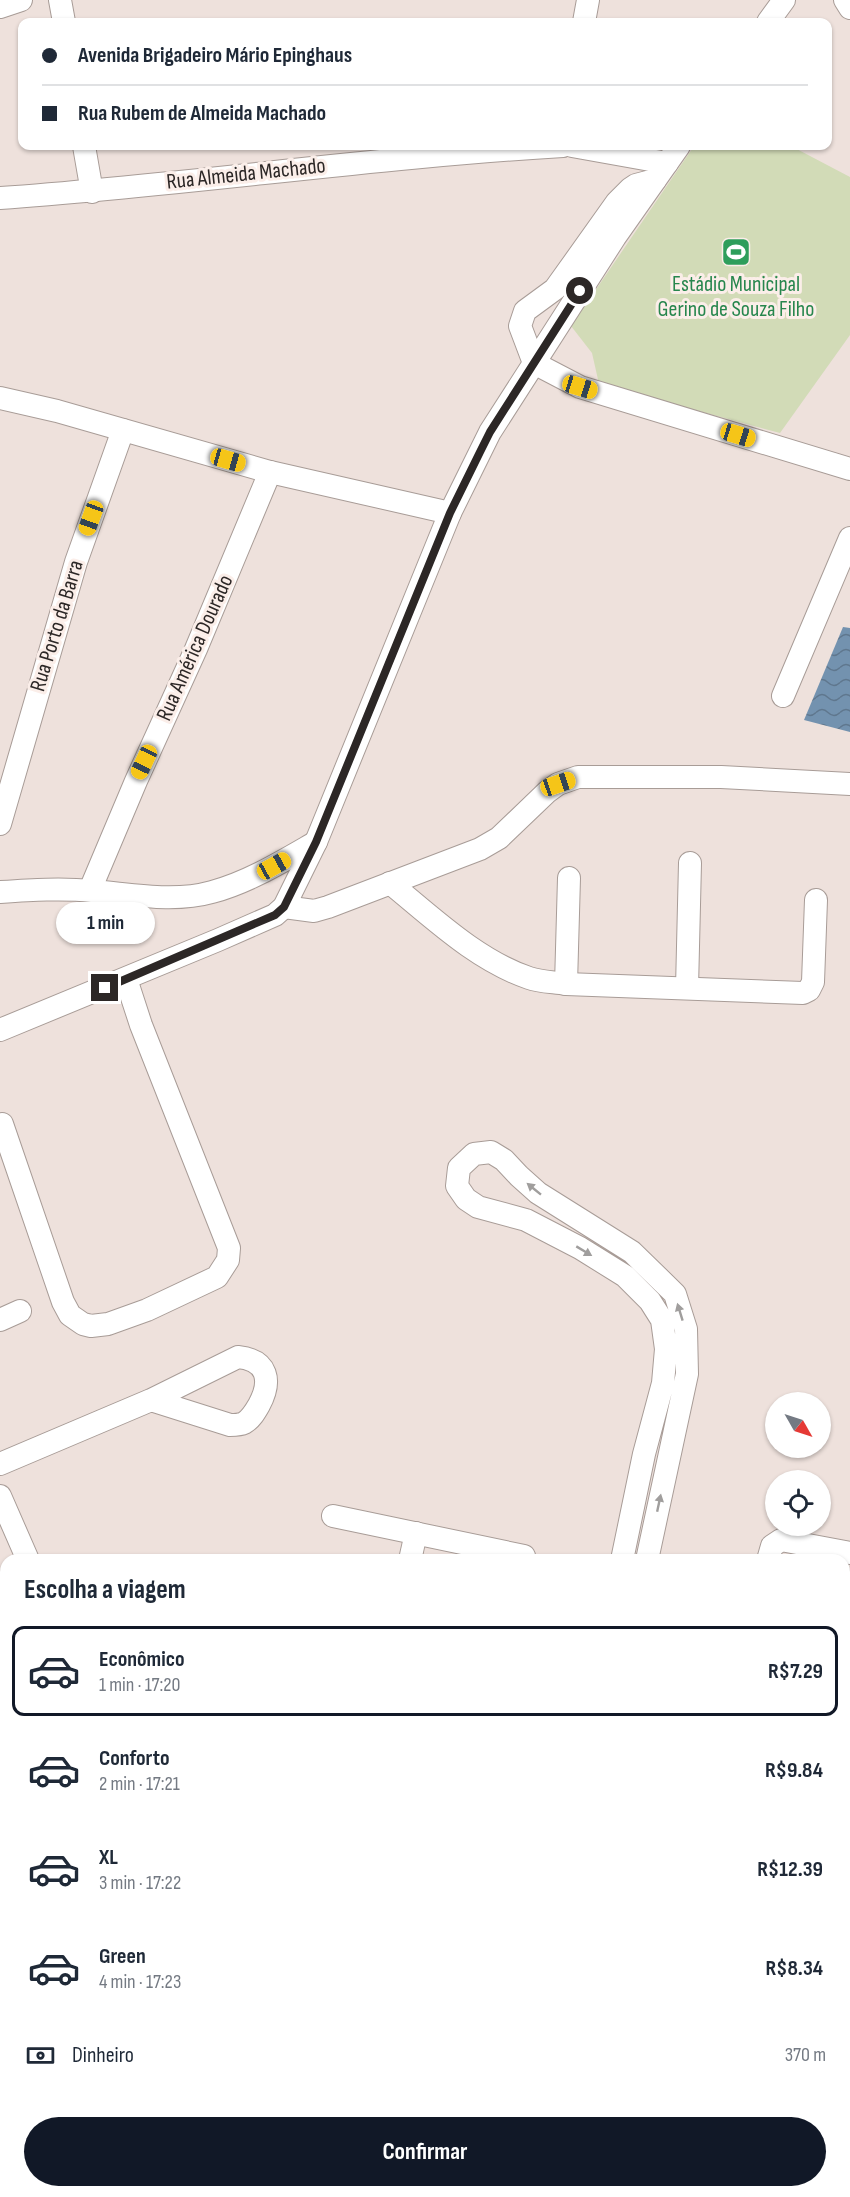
<!DOCTYPE html>
<html lang="pt">
<meta charset="utf-8">
<style>
body{margin:0;font-family:"Sofia Sans Condensed",sans-serif;background:#f6f6f7;color:#1f2937;height:100vh;display:flex;flex-direction:column;font-size:22px;white-space:nowrap}
*{box-sizing:border-box;margin:0}
p{font-size:20px;color:#747a83}
.icon{flex:none;width:33px;height:33px;fill:none;stroke:currentColor;stroke-width:2;stroke-linecap:round;stroke-linejoin:round}
.map{position:relative;flex:1;overflow:hidden}
.details{position:absolute;left:0px;top:1554px;width:850px;height:644px;display:flex;flex-direction:column;background:#fff;border-radius:18px 18px 0 0;box-shadow:0 2px 4px #0004}
.details>*{flex:none}
.banner{position:absolute;left:18px;top:18px;width:814px;height:132px;border-radius:12px;box-shadow:0 2px 4px #0004;display:grid;align-content:center;height:132px;padding:0 24px;background:#fff}
.needle{width:39px;rotate:129deg}
.controls{position:absolute;left:765px;top:1392px;display:grid;gap:12px}
.controls a{display:grid;place-items:center;width:66px;height:66px;border-radius:50%;background:#fff;box-shadow:0 2px 4px #0004;font-size:30px}
.end{position:absolute;width:27px;height:27px;margin:-14px;border:8px solid #2c2726;background:#fff;box-shadow:0 0 0 3px #fff}
.from{border-radius:50%}
.bubble{position:absolute;height:42px;border-radius:21px;background:#fff;box-shadow:0 2px 4px #0004;font-size:20px;font-weight:700;line-height:42px;text-align:center}
.car{position:absolute;width:18px;height:36px;margin:-18px -9px;border-radius:8px;box-shadow:0 0 4px 2px #0007;background:linear-gradient(#f5c518 24%,#345 0 40%,#f5c518 0 76%,#345 0 86%,#f5c518 0)}
.banner b{display:flex;align-items:center;gap:21px;height:57px;font-size:22px}
.banner b+b{border-top:2px solid #e0e1e3}
.banner i{width:15px;height:15px;background:#1f2937}
ul{padding:0;list-style:none}
li{display:flex;align-items:center;gap:18px;height:90px;margin:0 12px 9px;padding:0 12px;border:3px solid transparent;border-radius:12px}
li div{flex:1}
li b{display:block;font-size:22px}
li em{font-style:normal;font-weight:700}
li.current{border-color:#111827}
li>.icon{width:54px;height:54px;stroke-width:1.5}
h2{padding:0 24px;font-size:27px;line-height:72px}
.pay{display:flex;align-items:center;gap:15px;height:66px;padding:0 24px;font-size:22px}
.pay p{margin-inline-start:auto}
.primary-button{display:flex;gap:12px;margin-top:auto;padding:12px 24px}
.primary-button a{flex:1;height:69px;border-radius:36px;background:#111827;color:#fff;font-size:24px;font-weight:700;line-height:69px;text-align:center}
.map>svg:first-child{display:block}
</style>
<div class="map">
<svg width="850" height="2197" viewBox="0 0 850 2197">
<defs>
<pattern id="water-waves" width="16" height="10" patternUnits="userSpaceOnUse" patternTransform="scale(1.5)"><rect width="16" height="10" fill="#7392af"/><path d="M0 5q4-4 8 0t8 0" fill="none" stroke="#5f778e"/></pattern>
</defs>
<rect width="100%" height="100%" fill="#eee1dc"/>
<path fill="#d2dbb7" d="M694 146H791L850 177V335L780 433 599 384 592 353 571 326Z"/>
<path fill="url(#water-waves)" d="M843 627 850 628V732L804 720Z"/>
<g fill="none" stroke-linecap="round" stroke-linejoin="round">
<g stroke="#a89c97" stroke-width="24">
<g id="minor">
<path d="M60 0 64 22"/>
<path d="M845 0 850 8"/>
<path d="M0 7 21 0"/>
<path d="M584 22 588 0"/>
<path d="M768 22 784 0"/>
<path d="M84 146 92 192"/>
<path d="M572 146 667 163"/>
<path d="M655 180 636 185 630 189 617 202 555 289 525 311 520 326 534 363 580 387 850 469"/>
<path d="M0 198C188 185 375 157 563 146"/>
<path d="M0 398 57 411 270 472 450 513"/>
<path d="M783 696 850 538"/>
<path d="M0 824 76 562 123 430"/>
<path d="M390 883C432 917 476 960 529 978 540 982 554 982 566 984L803 993 809 990 813 982 816 900"/>
<path d="M90 890 136 781 196 649 270 472"/>
<path d="M0 892C31 890 62 888 92 891 131 894 173 903 212 892 249 882 283 861 316 842"/>
<path d="M284 907 314 911 328 907 480 849 499 838 547 792 558 784 578 777H721L850 784"/>
<path d="M566 984 569 878"/>
<path d="M687 988 690 863"/>
<path d="M0 1030 218 940 275 915 284 907 316 842 450 513 490 432 615 237 679 146"/>
<path d="M2 1124 63 1302 70 1315 83 1324 91 1326 108 1324 147 1310 217 1277 228 1260 229 1248 141 1025 126 979"/>
<path d="M0 1320 20 1311"/>
<path d="M0 1464 151 1400 238 1357C268 1360 272 1381 259 1405 255 1412 251 1419 244 1423 240 1425 235 1425 230 1425L151 1400"/>
<path d="M0 1496 28 1560"/>
<path d="M333 1516 524 1556 523 1560"/>
<path d="M410 1560 416 1533"/>
<path d="M622 1560 644 1454 663 1383 666 1349 662 1320 650 1301 625 1276 580 1248 526 1220 478 1207 466 1199 457 1186 459 1168 474 1154 491 1152 504 1160 519 1176 538 1193 632 1252 675 1294 686 1329 687 1374 647 1560"/>
<path d="M768 1560 772 1546 781 1540 850 1553"/>
<path d="M844 1625 850 1626"/>
<path d="M0 1664 6 1665"/>
<path d="M844 1730 850 1731"/>
<path d="M0 1787 6 1807"/>
<path d="M844 1811 850 1812"/>
<path d="M844 1946 850 1947"/>
<path d="M844 1986 850 1987"/>
<path d="M844 2046 850 2019"/>
<path d="M0 2088 6 2058"/>
<path d="M0 2146 6 2147"/>
<path d="M239 2192 240 2197"/>
<path d="M534 2192 541 2197"/>
<path d="M568 2192 572 2197"/>
<path d="M711 2192 736 2197"/>
<path d="M814 2197 815 2192"/>
</g>
</g>
<use href="#minor" stroke="#fff" stroke-width="22"/>
</g>
<defs><path id="oneway-solid" d="M-6-.8H1V-3.2L6.5 0L1 3.2V.8H-6Z" transform="scale(1.5)"/></defs>
<g fill="#a09e9d">
<use href="#oneway-solid" transform="translate(534 1189) rotate(-141)"/>
<use href="#oneway-solid" transform="translate(584 1251) rotate(31)"/>
<use href="#oneway-solid" transform="translate(680 1312) rotate(-107)"/>
<use href="#oneway-solid" transform="translate(659 1503) rotate(-78)"/>
</g>
<g fill="none" stroke-linecap="round" stroke-linejoin="round">
<path stroke="#2c2726" stroke-width="8" d="M105 988 275 915 284 907 316 842 450 513 480 452 490 432 580 291"/>
</g>
<defs>
<g id="stadium-square" transform="scale(1.5)"><rect x="-9" y="-9" width="18" height="18" rx="4" fill="#2e9e5b" stroke="#fbeee9"/><path d="M0-5a6.5 5 0 1 0 0 10a6.5 5 0 1 0 0-10ZM-3.5-1.8h7v3.6h-7Z" fill="#fff"/></g>
</defs>
<g fill-rule="evenodd">
<use href="#stadium-square" x="736" y="252"/>
</g>
<g text-anchor="middle" dominant-baseline="central" stroke-width="6" stroke-linejoin="round" paint-order="stroke">
<g font-size="22" fill="#2c2726" stroke="#fbeee9">
<text transform="translate(246 174) rotate(-6)">Rua Almeida Machado</text>
<text transform="translate(57 626) rotate(-73)">Rua Porto da Barra</text>
<text transform="translate(195 648) rotate(-66)">Rua América Dourado</text>
</g>
<g font-size="22" fill="#27864d" stroke="#fbeee9">
<text x="736" y="284">Estádio Municipal<tspan x="736" dy="25">Gerino de Souza Filho</tspan></text>
</g>
</g>
</svg>
<div class="controls">
<a><svg class="needle" viewBox="-14 -14 28 28"><path d="M0-13l5 13h-10z" fill="#e53935"/><path d="M0 13l5-13h-10z" fill="#747a83"/></svg></a>
<a><svg class="icon" aria-label="locate" viewBox="0 0 24 24"><circle cx="12" cy="12" r="6"/><path d="M12 2v4M12 18v4M2 12h4M18 12h4"/></svg></a>
</div>
<i class="end from" style="left:580px;top:291px"></i>
<i class="end" style="left:105px;top:988px"></i>
<div class="bubble" style="left:56px;top:902px;width:99px">1 min</div>
<i class="car" style="left:580px;top:387px;rotate:107deg"></i>
<i class="car" style="left:738px;top:435px;rotate:107deg"></i>
<i class="car" style="left:228px;top:460px;rotate:106deg"></i>
<i class="car" style="left:91px;top:518px;rotate:200deg"></i>
<i class="car" style="left:144px;top:762px;rotate:205deg"></i>
<i class="car" style="left:558px;top:784px;rotate:71deg"></i>
<i class="car" style="left:274px;top:866px;rotate:61deg"></i>
<div class="banner">
<b><i class="from"></i>Avenida Brigadeiro Mário Epinghaus</b>
<b><i></i>Rua Rubem de Almeida Machado</b>
</div>
<section class="details">
<h2>Escolha a viagem</h2>
<ul>
<li class="current"><svg class="icon" aria-label="car" viewBox="0 0 24 24"><path d="M5 17H2v-5l4-1 3-4h7l3 4 3 1v5h-3M9 17h6M6 11h13"/><circle cx="7" cy="17" r="2"/><circle cx="17" cy="17" r="2"/></svg><div><b>Econômico</b><p>1 min · 17:20</p></div><em>R$7.29</em></li>
<li><svg class="icon" aria-label="car" viewBox="0 0 24 24"><path d="M5 17H2v-5l4-1 3-4h7l3 4 3 1v5h-3M9 17h6M6 11h13"/><circle cx="7" cy="17" r="2"/><circle cx="17" cy="17" r="2"/></svg><div><b>Conforto</b><p>2 min · 17:21</p></div><em>R$9.84</em></li>
<li><svg class="icon" aria-label="car" viewBox="0 0 24 24"><path d="M5 17H2v-5l4-1 3-4h7l3 4 3 1v5h-3M9 17h6M6 11h13"/><circle cx="7" cy="17" r="2"/><circle cx="17" cy="17" r="2"/></svg><div><b>XL</b><p>3 min · 17:22</p></div><em>R$12.39</em></li>
<li><svg class="icon" aria-label="car" viewBox="0 0 24 24"><path d="M5 17H2v-5l4-1 3-4h7l3 4 3 1v5h-3M9 17h6M6 11h13"/><circle cx="7" cy="17" r="2"/><circle cx="17" cy="17" r="2"/></svg><div><b>Green</b><p>4 min · 17:23</p></div><em>R$8.34</em></li>
</ul>
<div class="pay"><svg class="icon" aria-label="cash" viewBox="0 0 24 24"><path d="M3 7h18v10H3z"/><circle cx="12" cy="12" r="2"/></svg>Dinheiro<p>370 m</p></div>
<div class="primary-button"><a>Confirmar</a></div>
</section>
</div>
